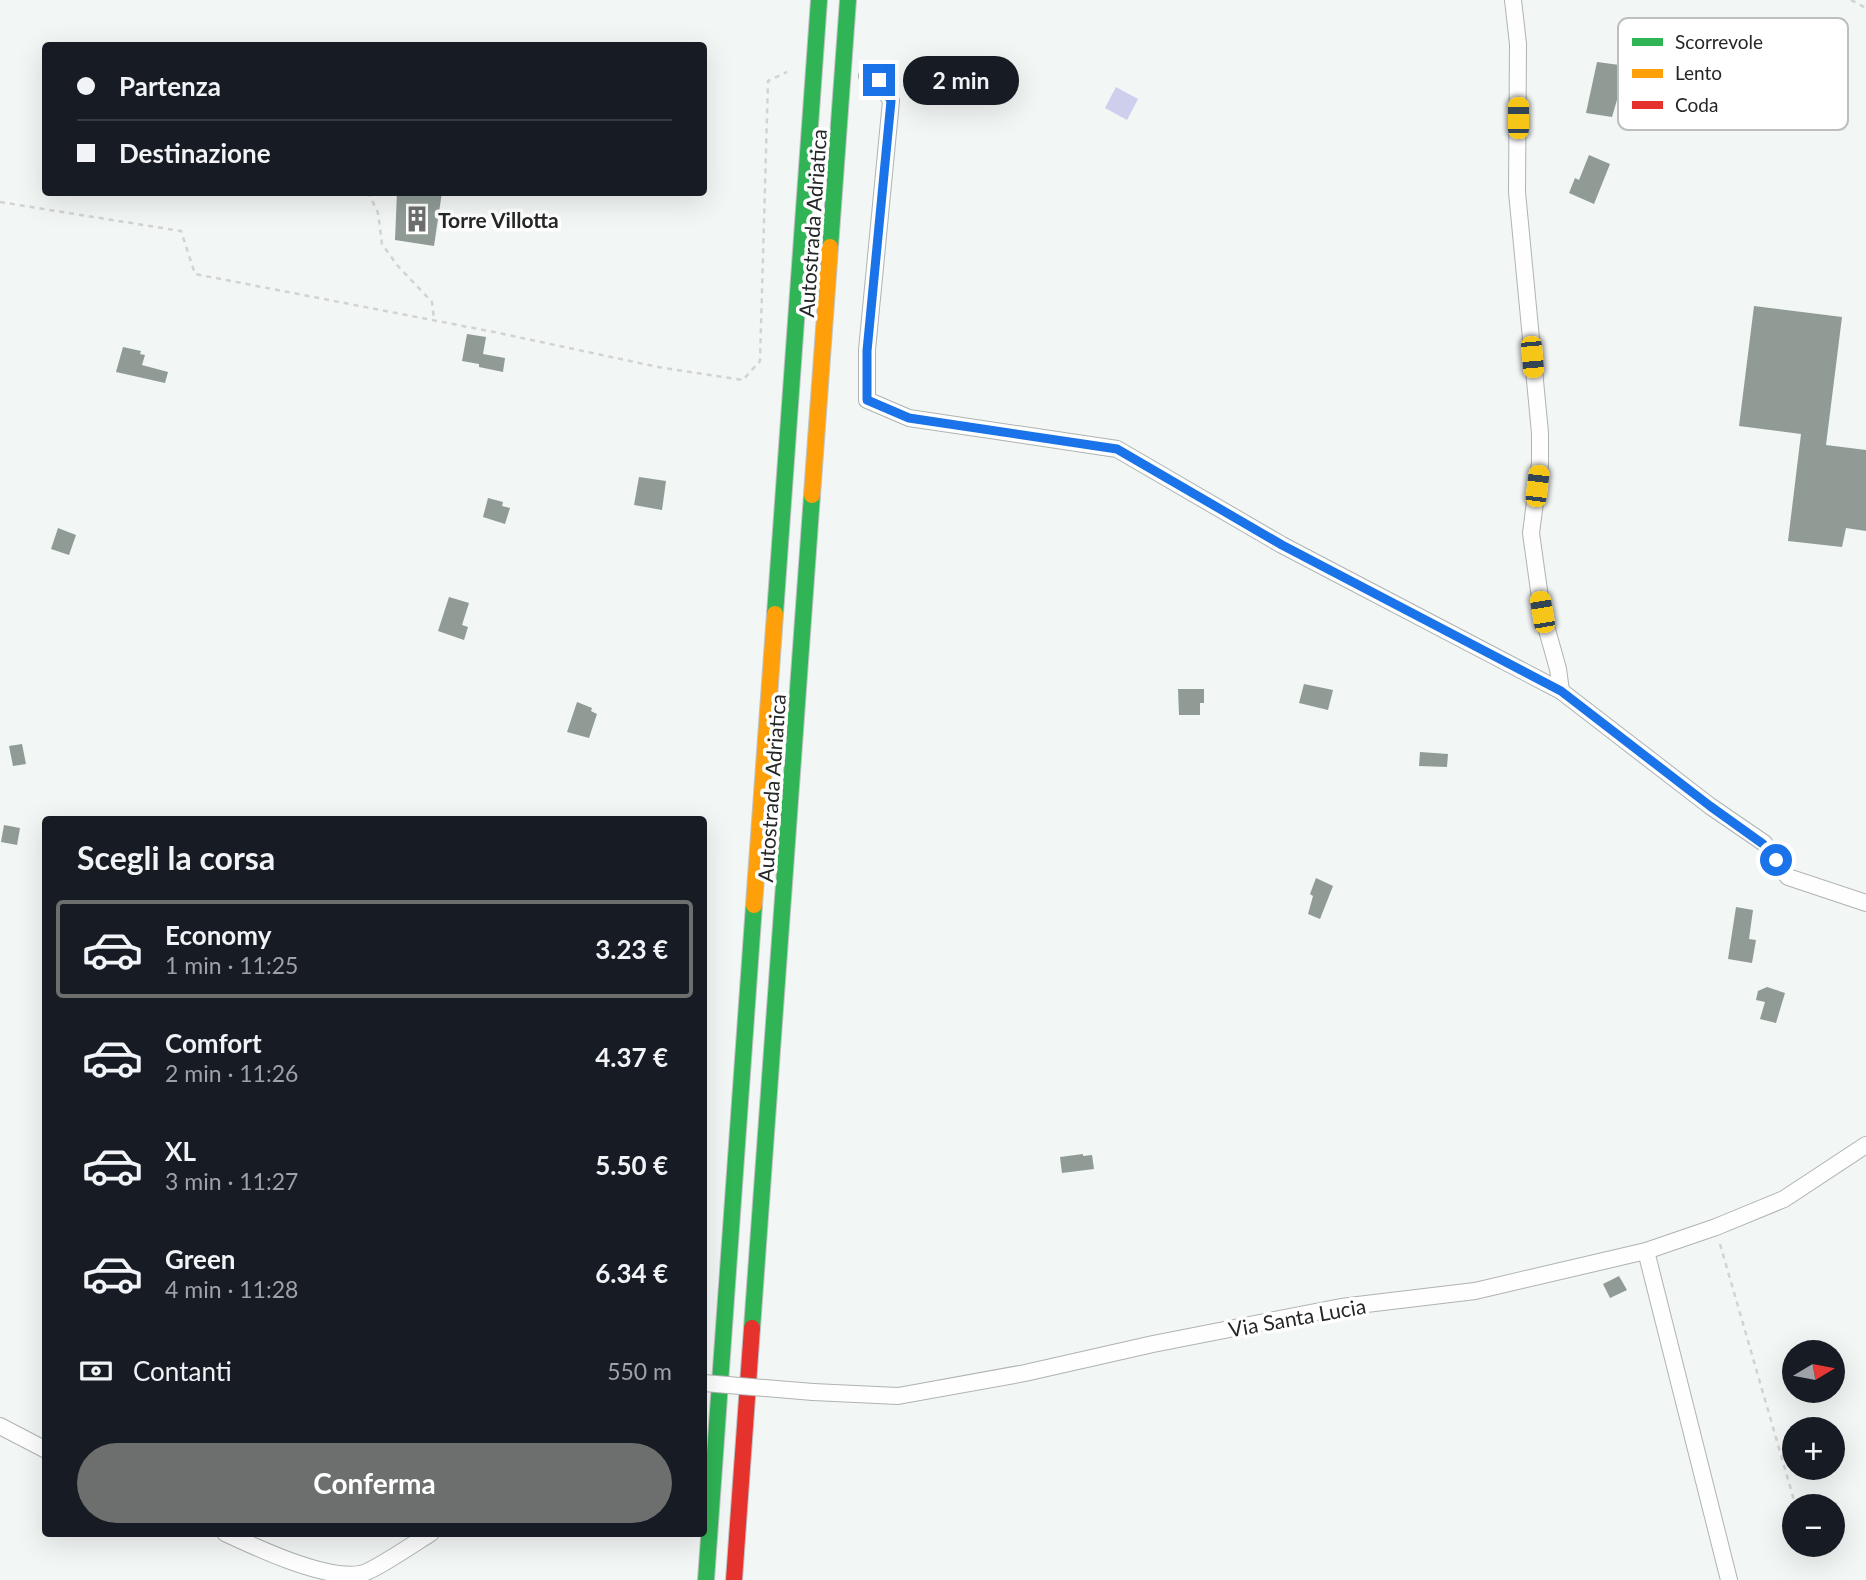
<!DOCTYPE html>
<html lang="it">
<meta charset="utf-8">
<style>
body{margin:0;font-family:Lato,sans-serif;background:#20242c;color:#f1f3f6;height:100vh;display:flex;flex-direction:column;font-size:26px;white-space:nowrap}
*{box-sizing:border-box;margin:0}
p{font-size:23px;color:#9ea1a6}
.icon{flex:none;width:38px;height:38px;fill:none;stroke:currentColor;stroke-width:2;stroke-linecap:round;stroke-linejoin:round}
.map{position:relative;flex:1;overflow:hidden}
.details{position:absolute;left:42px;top:816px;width:665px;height:721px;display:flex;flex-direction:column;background:#171b24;border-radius:7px;box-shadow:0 7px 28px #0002}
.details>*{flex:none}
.hud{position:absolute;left:42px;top:42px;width:665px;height:154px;border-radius:7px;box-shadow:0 7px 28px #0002;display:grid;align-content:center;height:154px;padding:0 35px;background:#171b24}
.needle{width:46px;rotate:80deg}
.controls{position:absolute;left:1782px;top:1340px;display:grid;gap:14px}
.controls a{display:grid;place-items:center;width:63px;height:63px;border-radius:50%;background:#171b24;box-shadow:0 7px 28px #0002;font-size:35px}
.end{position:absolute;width:32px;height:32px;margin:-16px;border:9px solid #1a73e8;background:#fff;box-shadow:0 0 0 4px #fff}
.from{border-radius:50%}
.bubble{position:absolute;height:49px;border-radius:24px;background:#171b24;box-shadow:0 7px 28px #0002;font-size:23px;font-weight:700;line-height:49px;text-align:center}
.car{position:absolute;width:21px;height:42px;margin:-21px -10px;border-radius:9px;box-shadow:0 0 5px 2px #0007;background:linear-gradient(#f5c518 24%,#345 0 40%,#f5c518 0 76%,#345 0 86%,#f5c518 0)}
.hud b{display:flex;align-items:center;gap:24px;height:66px;font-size:26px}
.hud b+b{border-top:2px solid #363941}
.hud i{width:18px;height:18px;background:#f1f3f6}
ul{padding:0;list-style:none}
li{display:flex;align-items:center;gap:21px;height:98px;margin:0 14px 10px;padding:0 21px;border:4px solid transparent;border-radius:7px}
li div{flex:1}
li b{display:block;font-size:26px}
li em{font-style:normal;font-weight:700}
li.active{border-color:#6c6f6d}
li>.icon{width:63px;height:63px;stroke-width:1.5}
h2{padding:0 35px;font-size:32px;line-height:84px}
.pay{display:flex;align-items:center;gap:18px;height:77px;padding:0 35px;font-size:26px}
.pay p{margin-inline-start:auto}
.primary-button{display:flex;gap:14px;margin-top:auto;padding:14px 35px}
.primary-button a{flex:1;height:80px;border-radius:42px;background:#6c6f6d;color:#fff;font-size:28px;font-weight:700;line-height:80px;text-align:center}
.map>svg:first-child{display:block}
</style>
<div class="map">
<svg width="1866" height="1580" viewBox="0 0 1866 1580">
<rect width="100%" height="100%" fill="#f2f6f4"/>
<path fill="#ceceed" d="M1116 87 1138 99 1127 120 1105 108Z"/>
<g fill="#909b95">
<path d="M1597 62 1627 66 1612 117 1586 113Z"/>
<path d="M1589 155 1610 164 1594 204 1569 193 1575 178 1579 180Z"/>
<path d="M397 192H442L434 246 395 240Z"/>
<path d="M1754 306 1842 317 1826 445 1866 450V531L1846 528 1842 547 1788 541 1801 434 1739 426Z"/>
<path d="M467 334 486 337 483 354 505 358 503 372 479 367V364L462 361Z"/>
<path d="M123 347 141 351 140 354 145 355 142 365 168 372 165 383 116 372Z"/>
<path d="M639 477 666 481 662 510 634 505Z"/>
<path d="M488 498 503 502 502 506 510 508 505 524 483 517Z"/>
<path d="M58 528 76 535 69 555 51 549Z"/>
<path d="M449 597 469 603 462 625 468 627 464 640 438 631Z"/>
<path d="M1304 684 1333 690 1328 710 1299 703Z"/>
<path d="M1178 689H1204V703H1200V715H1179Z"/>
<path d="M577 702 592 708 591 711 597 714 589 738 567 732Z"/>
<path d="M22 744 26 764 13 766 9 746Z"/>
<path d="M1420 752 1448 754 1447 767 1419 766Z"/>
<path d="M4 825 20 828 17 845 1 842Z"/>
<path d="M1316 878 1333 886 1320 919 1308 914 1313 896 1310 894Z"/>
<path d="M1736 907 1753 910 1749 939 1756 940 1752 963 1728 959Z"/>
<path d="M1767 987 1785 993 1776 1023 1760 1019 1765 1002 1756 1000 1758 991Z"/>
<path d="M1083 1154V1156L1092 1155 1094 1169 1062 1173 1060 1157Z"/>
<path d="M1619 1276 1627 1290 1610 1298 1603 1284Z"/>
</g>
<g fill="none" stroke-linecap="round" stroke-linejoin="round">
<g stroke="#afb3b1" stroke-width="18">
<g id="street">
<path d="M1513 0 1518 44 1517 192 1540 433V463L1531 533 1542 612 1558 669 1561 691"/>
<path d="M867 76 879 80 891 101 867 350V400L909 418 1117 449 1282 545 1561 691 1710 806 1764 843 1788 877 1866 903"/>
<path d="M1646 1251 1729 1580"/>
<path d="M813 1392 898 1396 1025 1373 1153 1344 1341 1307 1475 1291 1646 1251 1716 1227 1784 1199 1866 1145"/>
<path d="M0 1426 46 1450"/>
<path d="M225 1533C257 1548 325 1580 360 1574 371 1573 418 1541 431 1533"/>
</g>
</g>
<g stroke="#c1c3c6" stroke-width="18">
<g id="fast">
<path d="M830 247 848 0"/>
<path d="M775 614 819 0"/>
<path d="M752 1328 812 495"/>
<path d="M706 1580 754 905"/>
</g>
</g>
<g stroke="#c1c3c6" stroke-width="18">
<g id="slow">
<path d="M812 495 830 247"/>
<path d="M754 905 775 614"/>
</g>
</g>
<g stroke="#c1c3c6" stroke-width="18">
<path id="jam" d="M734 1580 752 1328"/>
</g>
<g stroke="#d3d3d3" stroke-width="2.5" stroke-dasharray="5 5" stroke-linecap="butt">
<path d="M1851 0 1866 8"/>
<path d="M368 192 378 213 382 244 397 265 432 302 434 320"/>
<path d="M0 202 181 231 195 274 494 332 658 367 743 380 760 361 768 81 787 72"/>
<path d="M1720 1244 1796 1507"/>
</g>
<use href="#street" stroke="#fdfefd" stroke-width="16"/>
<use href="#fast" stroke="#30b455" stroke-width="16"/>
<use href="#slow" stroke="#ff9f0a" stroke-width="16"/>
<use href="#jam" stroke="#e5322d" stroke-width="16"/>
<g stroke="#afb3b1" stroke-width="18" stroke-linecap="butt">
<path id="street-bridge" d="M704 1383 813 1392"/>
</g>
<use href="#street-bridge" stroke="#fdfefd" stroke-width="16"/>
</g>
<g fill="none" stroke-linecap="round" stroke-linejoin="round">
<path stroke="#1a73e8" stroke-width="9" d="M879 80 891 101 867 351V400L909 418 1117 449 1282 545 1561 691 1710 806 1763 844 1776 860"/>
</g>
<defs>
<g id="building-bare" transform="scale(2.1)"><path d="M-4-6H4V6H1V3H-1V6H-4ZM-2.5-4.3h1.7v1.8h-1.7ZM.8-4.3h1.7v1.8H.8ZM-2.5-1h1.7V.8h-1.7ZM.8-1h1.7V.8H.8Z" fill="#6c6f6d" stroke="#fff" stroke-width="2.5" paint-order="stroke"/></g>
</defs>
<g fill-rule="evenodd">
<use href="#building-bare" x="417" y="219"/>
</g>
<g text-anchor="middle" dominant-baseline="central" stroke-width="7" stroke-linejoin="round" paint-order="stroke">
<g font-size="21" font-weight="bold" fill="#242725" stroke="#fff" text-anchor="start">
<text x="438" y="219">Torre Villotta</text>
</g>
<g font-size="21" fill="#242725" stroke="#fff">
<text transform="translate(812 223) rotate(-86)">Autostrada Adriatica</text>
<text transform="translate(771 788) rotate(-86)">Autostrada Adriatica</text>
<text transform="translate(1297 1317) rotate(-10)">Via Santa Lucia</text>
</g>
</g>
<rect x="1618" y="18" width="230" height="112" rx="10" fill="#fff" stroke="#bdbebe" stroke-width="2"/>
<rect x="1632" y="38" width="31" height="8" fill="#30b455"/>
<rect x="1632" y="69" width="31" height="9" fill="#ff9f0a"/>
<rect x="1632" y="101" width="31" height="8" fill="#e5322d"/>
<g font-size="19" fill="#242725">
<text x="1675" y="49">Scorrevole</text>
<text x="1675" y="80">Lento</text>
<text x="1675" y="112">Coda</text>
</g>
</svg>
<div class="controls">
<a><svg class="needle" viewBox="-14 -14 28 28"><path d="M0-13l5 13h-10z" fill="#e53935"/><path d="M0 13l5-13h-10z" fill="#9ea1a6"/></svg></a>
<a>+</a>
<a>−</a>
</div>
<i class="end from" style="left:1776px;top:860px"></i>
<i class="end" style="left:879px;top:80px"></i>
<div class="bubble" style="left:903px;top:56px;width:116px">2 min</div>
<i class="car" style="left:1518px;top:118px;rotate:0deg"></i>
<i class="car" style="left:1532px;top:357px;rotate:175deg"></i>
<i class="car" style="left:1537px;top:486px;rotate:7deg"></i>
<i class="car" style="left:1542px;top:612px;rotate:350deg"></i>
<div class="hud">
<b><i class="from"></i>Partenza</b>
<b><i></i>Destinazione</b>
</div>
<section class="details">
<h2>Scegli la corsa</h2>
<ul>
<li class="active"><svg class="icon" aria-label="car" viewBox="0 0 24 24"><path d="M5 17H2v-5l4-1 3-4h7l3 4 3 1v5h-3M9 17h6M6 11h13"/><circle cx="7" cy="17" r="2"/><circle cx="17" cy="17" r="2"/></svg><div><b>Economy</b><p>1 min · 11:25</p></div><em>3.23 €</em></li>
<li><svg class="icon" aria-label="car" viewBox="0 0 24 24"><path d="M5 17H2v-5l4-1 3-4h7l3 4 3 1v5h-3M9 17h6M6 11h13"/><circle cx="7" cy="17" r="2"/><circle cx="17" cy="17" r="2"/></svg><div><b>Comfort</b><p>2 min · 11:26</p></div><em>4.37 €</em></li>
<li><svg class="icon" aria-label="car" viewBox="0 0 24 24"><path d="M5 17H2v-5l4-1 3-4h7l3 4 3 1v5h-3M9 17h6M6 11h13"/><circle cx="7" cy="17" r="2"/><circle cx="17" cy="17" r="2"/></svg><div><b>XL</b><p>3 min · 11:27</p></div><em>5.50 €</em></li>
<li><svg class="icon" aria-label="car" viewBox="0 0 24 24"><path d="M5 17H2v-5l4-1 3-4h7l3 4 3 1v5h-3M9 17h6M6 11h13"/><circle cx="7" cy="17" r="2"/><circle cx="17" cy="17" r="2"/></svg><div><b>Green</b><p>4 min · 11:28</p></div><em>6.34 €</em></li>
</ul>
<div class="pay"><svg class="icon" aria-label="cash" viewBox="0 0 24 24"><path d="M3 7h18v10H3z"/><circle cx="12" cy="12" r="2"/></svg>Contanti<p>550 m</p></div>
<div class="primary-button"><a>Conferma</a></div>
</section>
</div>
